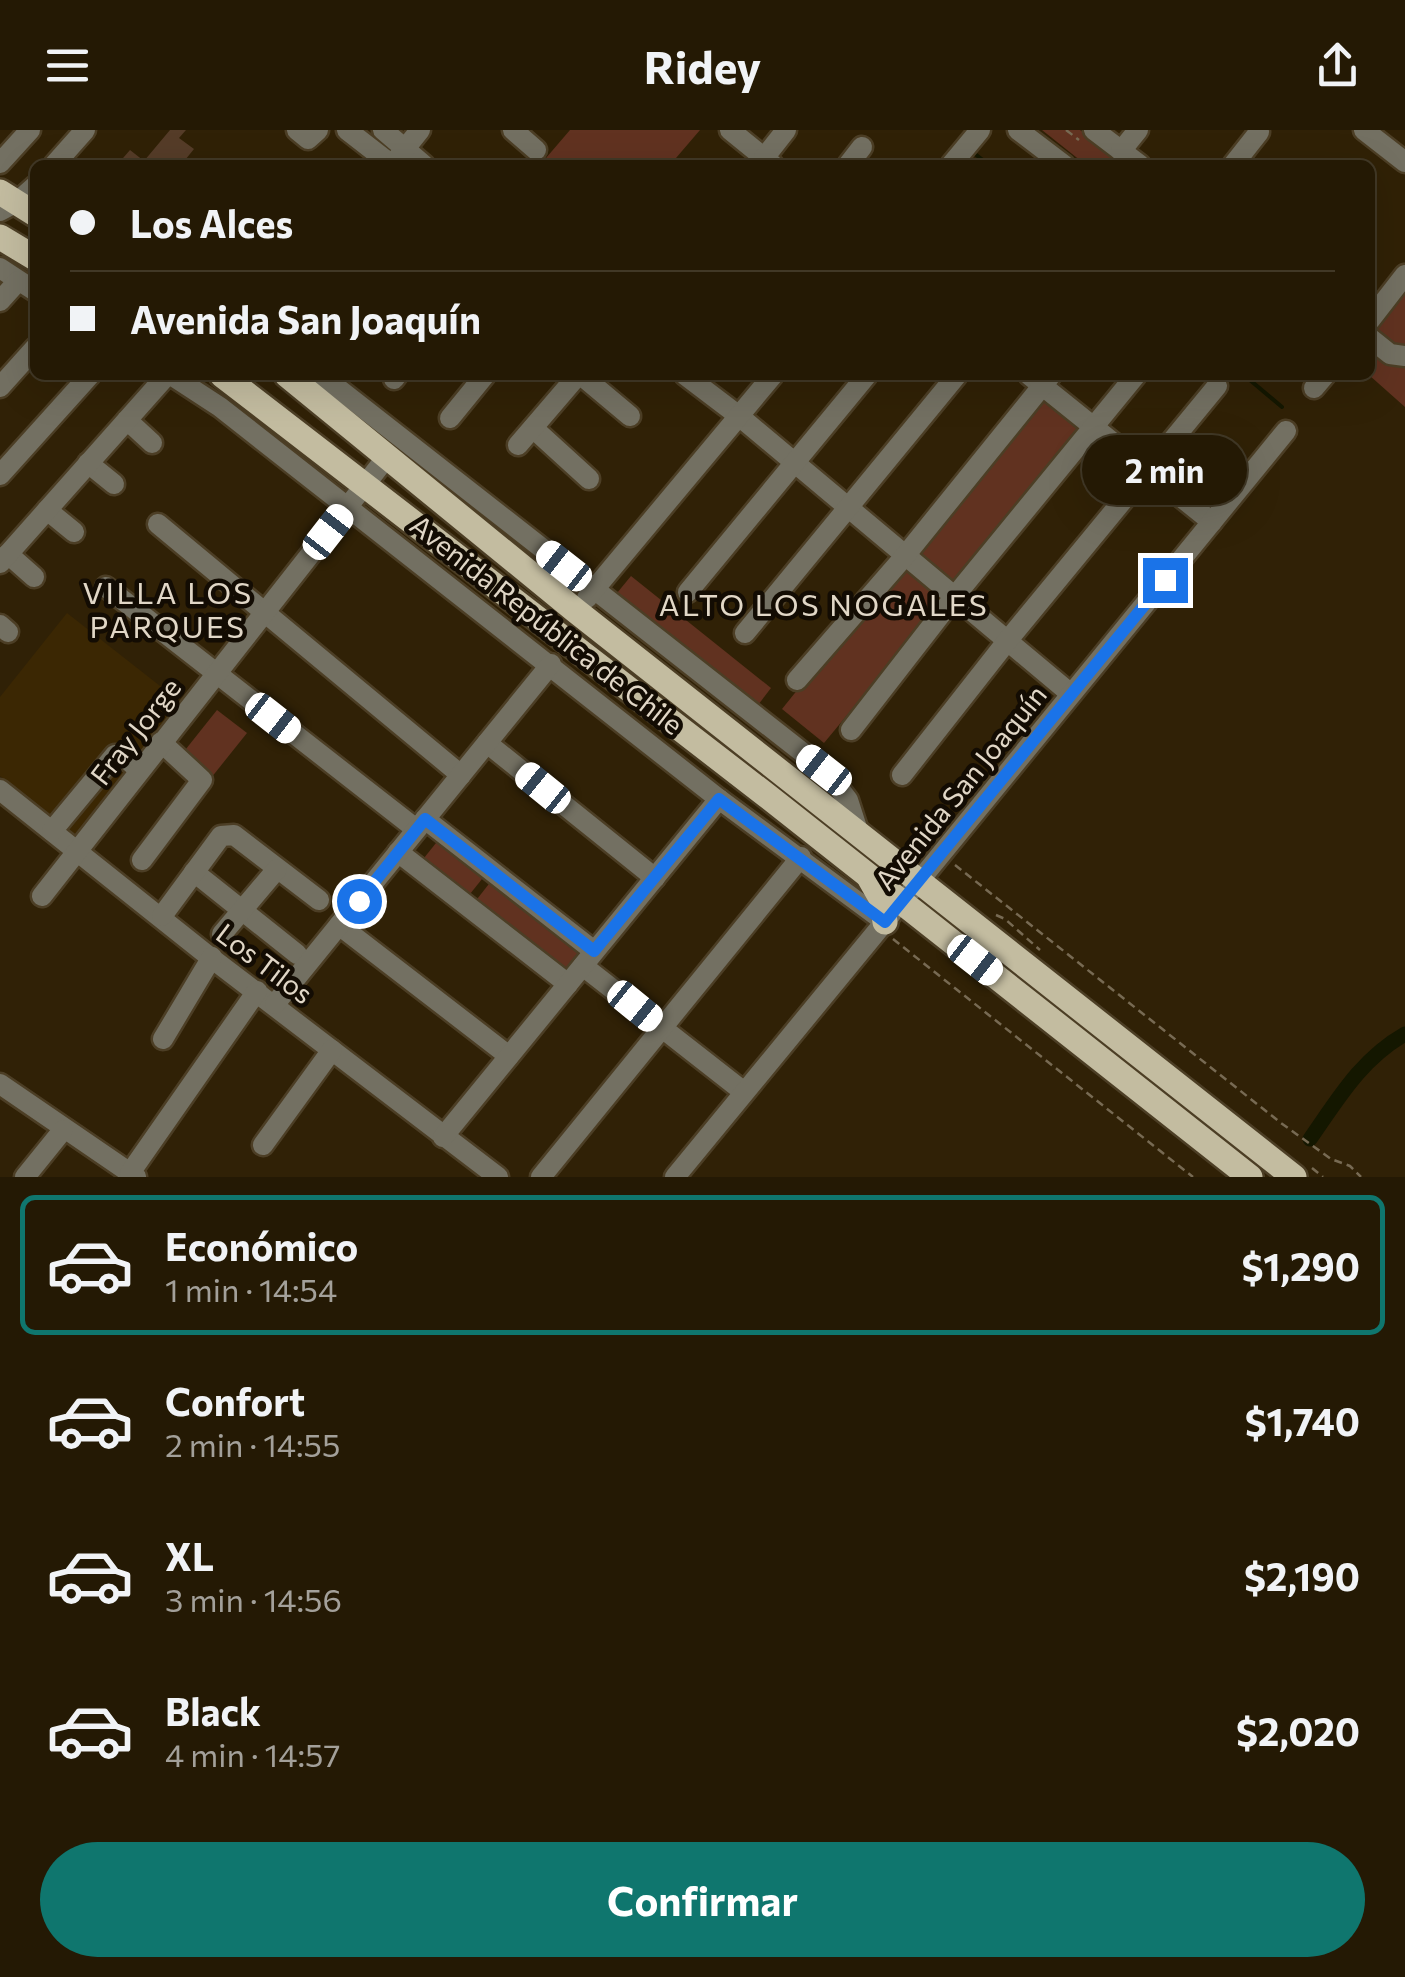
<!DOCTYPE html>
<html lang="es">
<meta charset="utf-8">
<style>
body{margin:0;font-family:Commissioner,sans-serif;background:#2c220e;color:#f1f3f6;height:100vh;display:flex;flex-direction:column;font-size:38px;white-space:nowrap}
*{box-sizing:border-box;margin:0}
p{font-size:32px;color:#a3a09a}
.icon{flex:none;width:55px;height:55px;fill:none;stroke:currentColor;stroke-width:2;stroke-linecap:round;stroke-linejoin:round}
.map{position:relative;height:1047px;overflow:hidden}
.side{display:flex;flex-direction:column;background:#241904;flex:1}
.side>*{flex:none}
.guide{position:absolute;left:30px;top:30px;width:1345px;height:220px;border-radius:15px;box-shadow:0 10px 40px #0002,0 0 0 2px #413826;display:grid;align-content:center;height:220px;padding:0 40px;background:#241904}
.end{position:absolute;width:45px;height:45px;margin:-22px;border:12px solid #1a73e8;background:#fff;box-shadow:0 0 0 5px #fff}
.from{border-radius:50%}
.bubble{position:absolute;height:70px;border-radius:35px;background:#241904;box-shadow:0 10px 40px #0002,0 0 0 2px #413826;font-size:32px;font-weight:700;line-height:70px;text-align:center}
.car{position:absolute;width:30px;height:60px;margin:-30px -15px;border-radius:12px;box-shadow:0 0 8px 2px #0007;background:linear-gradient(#fff 24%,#345 0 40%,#fff 0 76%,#345 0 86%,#fff 0)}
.guide b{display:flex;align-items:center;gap:35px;height:95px;font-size:38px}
.guide b+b{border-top:2px solid #413826}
.guide i{width:25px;height:25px;background:#f1f3f6}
ul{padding:18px 0 0;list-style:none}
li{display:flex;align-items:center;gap:30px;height:140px;margin:0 20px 15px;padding:0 20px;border:5px solid transparent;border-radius:15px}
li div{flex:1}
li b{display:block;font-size:38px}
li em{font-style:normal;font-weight:700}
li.active{border-color:#0f766e}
li>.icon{width:90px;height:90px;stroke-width:1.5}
.primary-button{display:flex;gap:20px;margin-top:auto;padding:20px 40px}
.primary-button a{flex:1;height:115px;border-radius:60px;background:#0f766e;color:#fff;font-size:40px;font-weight:700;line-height:115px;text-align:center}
header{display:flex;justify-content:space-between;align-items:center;height:130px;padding:0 40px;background:#241904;font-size:45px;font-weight:700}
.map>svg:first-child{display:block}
</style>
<header><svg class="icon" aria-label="menu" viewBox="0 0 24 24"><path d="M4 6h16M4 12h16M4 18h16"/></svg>Ridey<svg class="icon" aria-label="share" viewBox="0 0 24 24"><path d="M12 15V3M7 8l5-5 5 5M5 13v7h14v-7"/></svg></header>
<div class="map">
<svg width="1405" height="1047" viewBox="0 0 1405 1047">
<rect width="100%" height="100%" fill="#302106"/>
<path fill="#3b2703" d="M67 483 183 574 77 707 0 646V567Z"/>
<g fill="#613220">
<path d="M570 0H700L670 35H540Z"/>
<path d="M1042 0H1080L1125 35H1086Z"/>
<path d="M1405 164V277L1369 245 1370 207Z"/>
<path d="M1037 262 1083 301 824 613 782 579Z"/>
<path d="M631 446 771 558 758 575 617 463Z"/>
<path d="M217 580 247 603 203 658 174 634Z"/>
<path d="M440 708 486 744 466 769 420 733Z"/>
<path d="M492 750 584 818 566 842 474 773Z"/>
</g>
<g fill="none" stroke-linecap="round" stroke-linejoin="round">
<g stroke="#141700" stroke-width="4">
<path d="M970 20 989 35"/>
<path d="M1244 245 1282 277"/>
</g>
<path stroke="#141700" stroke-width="15" d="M1310 1009C1338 969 1361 929 1405 904"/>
</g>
<path fill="#553c28" d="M170 0H186L179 8 194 19 181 35H117L130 20 144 31Z"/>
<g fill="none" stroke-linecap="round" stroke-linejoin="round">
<g stroke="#4c3e25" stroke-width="25">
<g id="minor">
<path d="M297 0 308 9 318 0"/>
<path d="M347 0 392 35"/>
<path d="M383 0 424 35"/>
<path d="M513 0 536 20"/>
<path d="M730 0 773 35"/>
<path d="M1018 0 1064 35"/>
<path d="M1094 0 1140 35"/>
<path d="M1364 0 1405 32"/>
<path d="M1121 21 1138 0"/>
<path d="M764 28 786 0"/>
<path d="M396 30 420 0"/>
<path d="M0 33 30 0"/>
<path d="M54 35 85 0"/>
<path d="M848 35 862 17"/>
<path d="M951 35 980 0"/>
<path d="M1233 35 1259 2"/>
<path d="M0 81 17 72 35 56"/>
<path d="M0 138 35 161"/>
<path d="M0 171 18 151"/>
<path d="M1370 190 1405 145"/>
<path d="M1370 208 1390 224 1405 226"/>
<path d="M171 245 220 277 719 669 885 792"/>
<path d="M321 245 825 640 848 670 859 704"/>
<path d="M581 245 630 286"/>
<path d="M685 245 739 286 1071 564"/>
<path d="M1029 245 1212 392"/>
<path d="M394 249 397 245"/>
<path d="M0 257 35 218"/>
<path d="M1314 258 1325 245"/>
<path d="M450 288 485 245"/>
<path d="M127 290 152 313"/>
<path d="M533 298 589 349"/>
<path d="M518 315 578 245"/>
<path d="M88 333 114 354"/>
<path d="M0 345 90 245"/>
<path d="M47 380 74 402"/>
<path d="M158 394 461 645"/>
<path d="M8 424 34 447"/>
<path d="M0 433 167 245"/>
<path d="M106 457 416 699"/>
<path d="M688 462 867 245"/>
<path d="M587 468 773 245"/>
<path d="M0 495 8 502"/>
<path d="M745 503 957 245"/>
<path d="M797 550 904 427 1051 245"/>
<path d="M851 600 955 466 1136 245"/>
<path d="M487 613 655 748"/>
<path d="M902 645 1008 510 1217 256"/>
<path d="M0 660 206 824 498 1047"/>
<path d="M425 689 594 821"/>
<path d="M52 701 115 625H122L138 639"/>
<path d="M398 722 568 854"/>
<path d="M142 730 202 650 161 612"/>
<path d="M194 742 297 824"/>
<path d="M911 761 1286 301"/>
<path d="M42 766 386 328"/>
<path d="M162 786 221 706 234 705 319 770"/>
<path d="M339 795 509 926"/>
<path d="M222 804 277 739"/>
<path d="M583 836 744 962"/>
<path d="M275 874 551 534"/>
<path d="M163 909 212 827"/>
<path d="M0 954 136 1047"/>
<path d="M443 1007 719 669"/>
<path d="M263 1015 332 920"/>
<path d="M130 1043 257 861"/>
<path d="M25 1047 63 1000"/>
<path d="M541 1047 801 727"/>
<path d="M675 1047 892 783"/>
</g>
</g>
<g stroke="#4c3e25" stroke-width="30">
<g id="major">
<path d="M0 62 35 84"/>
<path d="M0 107 35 128"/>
<path d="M222 245 766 665 1250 1047"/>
<path d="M287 245 576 481 1294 1047"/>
<path d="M870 749 882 770 885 792"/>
</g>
</g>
<g stroke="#776a53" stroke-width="2.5" stroke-dasharray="8 5" stroke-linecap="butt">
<path d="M1066 0 1079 10"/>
<path d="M955 735 1281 993 1331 1029 1350 1036 1361 1047"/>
<path d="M996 785 1005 789 1040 820"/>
<path d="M893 809 1193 1047"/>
<path d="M1312 1038 1323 1047"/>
</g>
<use href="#minor" stroke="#737062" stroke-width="20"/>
<use href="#major" stroke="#c3bca0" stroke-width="25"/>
</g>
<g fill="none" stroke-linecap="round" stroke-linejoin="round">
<path stroke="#1a73e8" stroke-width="12" d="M359 771 425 689 594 821 719 669 885 792 1165 450"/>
</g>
<g text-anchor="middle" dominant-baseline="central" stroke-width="9" stroke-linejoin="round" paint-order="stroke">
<g font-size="28" fill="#e1d7c7" stroke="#130c03">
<text transform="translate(547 494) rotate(38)">Avenida República de Chile</text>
<text transform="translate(135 601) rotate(-52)">Fray Jorge</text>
<text transform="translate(960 657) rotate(-51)">Avenida San Joaquín</text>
<text transform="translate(265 833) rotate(37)">Los Tilos</text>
</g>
<g font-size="30" letter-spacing="2.5" fill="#e1d7c7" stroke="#130c03">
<text x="168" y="461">VILLA LOS<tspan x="168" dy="34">PARQUES</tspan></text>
<text x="824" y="473">ALTO LOS NOGALES</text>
</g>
</g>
</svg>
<i class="end from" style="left:359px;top:771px"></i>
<i class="end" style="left:1165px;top:450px"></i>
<div class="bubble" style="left:1082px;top:305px;width:165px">2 min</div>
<i class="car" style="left:328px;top:402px;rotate:38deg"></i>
<i class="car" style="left:564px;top:436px;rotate:308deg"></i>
<i class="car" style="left:273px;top:588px;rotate:128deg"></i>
<i class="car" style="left:824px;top:640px;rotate:308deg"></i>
<i class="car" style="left:543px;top:658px;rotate:309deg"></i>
<i class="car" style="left:975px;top:830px;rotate:128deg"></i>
<i class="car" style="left:635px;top:876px;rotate:129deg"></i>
<div class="guide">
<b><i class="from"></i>Los Alces</b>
<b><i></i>Avenida San Joaquín</b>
</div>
</div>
<section class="side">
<ul>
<li class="active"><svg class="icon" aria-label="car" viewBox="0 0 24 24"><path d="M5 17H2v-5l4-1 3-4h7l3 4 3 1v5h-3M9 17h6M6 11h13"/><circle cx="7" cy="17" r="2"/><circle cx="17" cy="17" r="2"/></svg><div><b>Económico</b><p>1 min · 14:54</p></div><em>$1,290</em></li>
<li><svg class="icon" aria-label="car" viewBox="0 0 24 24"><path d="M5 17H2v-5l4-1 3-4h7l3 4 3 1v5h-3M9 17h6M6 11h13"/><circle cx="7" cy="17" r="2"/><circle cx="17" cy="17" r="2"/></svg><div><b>Confort</b><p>2 min · 14:55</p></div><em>$1,740</em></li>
<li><svg class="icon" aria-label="car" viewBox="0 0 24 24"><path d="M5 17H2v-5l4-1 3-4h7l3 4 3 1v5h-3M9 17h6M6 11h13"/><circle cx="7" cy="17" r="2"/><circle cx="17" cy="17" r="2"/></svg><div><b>XL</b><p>3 min · 14:56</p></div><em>$2,190</em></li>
<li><svg class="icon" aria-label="car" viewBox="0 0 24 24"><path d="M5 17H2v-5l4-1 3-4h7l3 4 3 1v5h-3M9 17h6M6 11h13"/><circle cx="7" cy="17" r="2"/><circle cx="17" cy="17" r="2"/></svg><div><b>Black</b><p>4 min · 14:57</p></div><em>$2,020</em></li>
</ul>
<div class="primary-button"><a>Confirmar</a></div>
</section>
